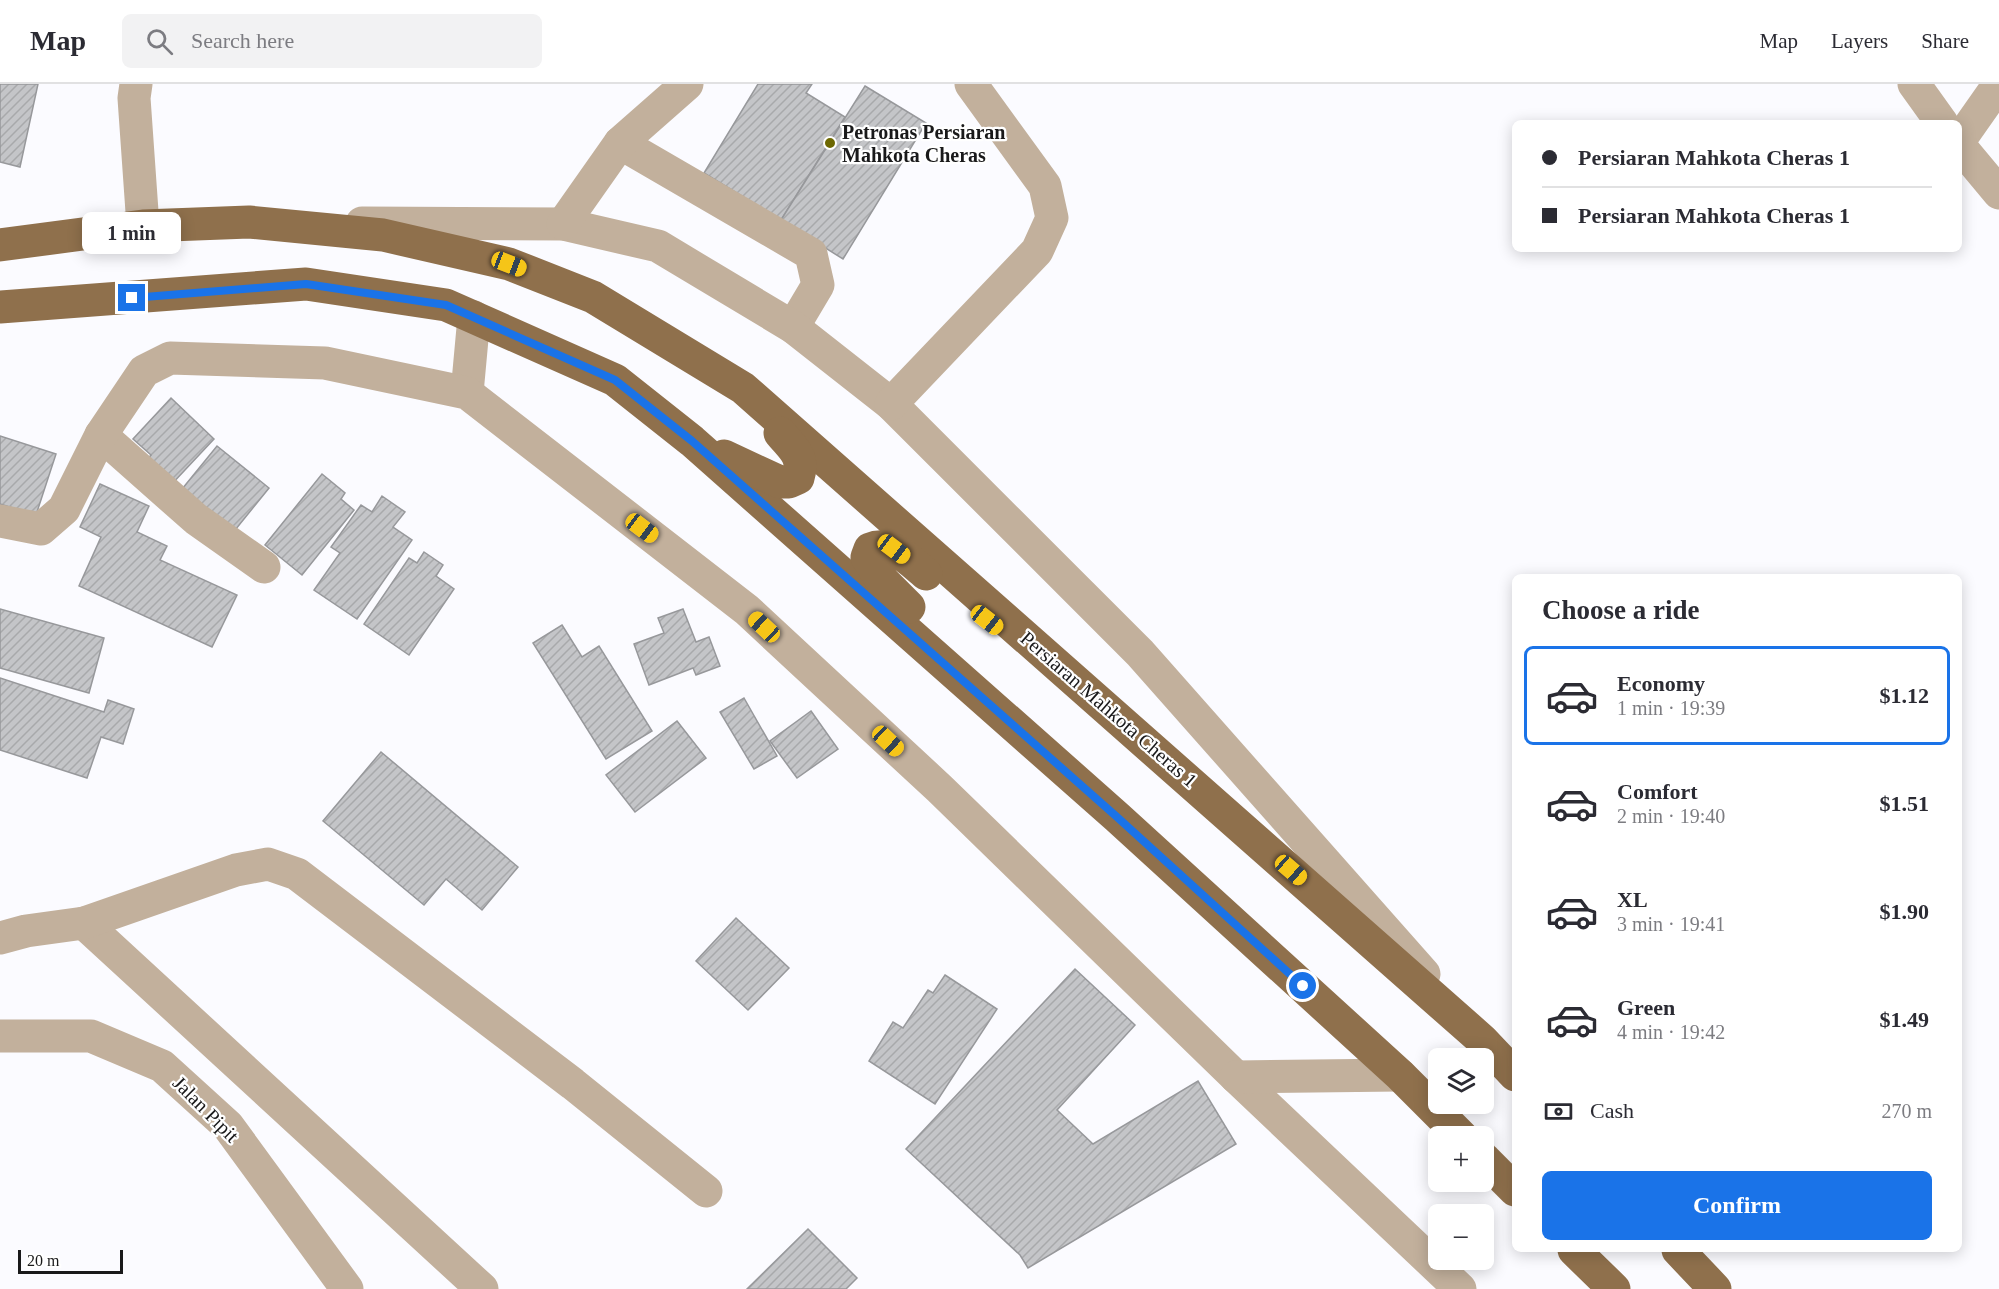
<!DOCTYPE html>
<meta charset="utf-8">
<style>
body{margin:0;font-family:"Times New Roman",serif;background:#f2f2f3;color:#2b2b33;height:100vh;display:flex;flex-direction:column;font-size:22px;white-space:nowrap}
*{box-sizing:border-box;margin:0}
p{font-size:20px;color:#7c7c81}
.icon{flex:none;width:33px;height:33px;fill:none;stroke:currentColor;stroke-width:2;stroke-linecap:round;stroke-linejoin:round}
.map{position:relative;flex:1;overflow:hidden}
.side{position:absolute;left:1512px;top:490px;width:450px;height:678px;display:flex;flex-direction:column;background:#fff;border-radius:9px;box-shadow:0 3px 15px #0003}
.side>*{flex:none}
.hud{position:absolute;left:1512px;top:36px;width:450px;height:132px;border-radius:9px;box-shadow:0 3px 15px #0003;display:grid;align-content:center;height:132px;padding:0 30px;background:#fff}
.tools{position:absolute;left:1428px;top:964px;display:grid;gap:12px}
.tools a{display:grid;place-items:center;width:66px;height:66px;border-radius:9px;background:#fff;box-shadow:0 3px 15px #0003;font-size:30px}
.scale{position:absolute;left:18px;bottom:15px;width:105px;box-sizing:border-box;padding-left:6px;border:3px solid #19191a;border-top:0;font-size:16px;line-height:21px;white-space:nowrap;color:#19191a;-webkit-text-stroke:4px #fff;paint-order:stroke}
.end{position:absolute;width:27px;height:27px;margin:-14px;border:8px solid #1a73e8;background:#fff;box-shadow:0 0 0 3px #fff}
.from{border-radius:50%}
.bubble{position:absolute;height:42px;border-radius:9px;background:#fff;box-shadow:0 3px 15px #0003;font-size:20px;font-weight:700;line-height:42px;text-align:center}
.car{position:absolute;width:18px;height:36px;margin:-18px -9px;border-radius:8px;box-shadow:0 0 4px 2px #0007;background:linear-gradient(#f5c518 24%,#345 0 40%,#f5c518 0 76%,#345 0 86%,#f5c518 0)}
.hud b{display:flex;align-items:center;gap:21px;height:57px;font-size:22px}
.hud b+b{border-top:2px solid #e1e1e2}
.hud i{width:15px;height:15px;background:#2b2b33}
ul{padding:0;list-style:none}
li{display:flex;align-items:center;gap:18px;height:99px;margin:0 12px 9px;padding:0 18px;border:3px solid transparent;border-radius:9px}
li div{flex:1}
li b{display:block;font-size:22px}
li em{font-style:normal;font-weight:700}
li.selected{border-color:#1a73e8}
li>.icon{width:54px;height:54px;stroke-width:1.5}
h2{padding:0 30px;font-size:27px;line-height:72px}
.pay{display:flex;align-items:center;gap:15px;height:66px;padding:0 30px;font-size:22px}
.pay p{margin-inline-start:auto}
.cta{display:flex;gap:12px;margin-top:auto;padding:12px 30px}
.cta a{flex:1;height:69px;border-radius:9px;background:#1a73e8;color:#fff;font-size:24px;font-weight:700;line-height:69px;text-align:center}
header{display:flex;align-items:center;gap:36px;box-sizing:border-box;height:84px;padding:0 30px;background:#fff;border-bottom:2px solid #e1e1e2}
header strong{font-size:28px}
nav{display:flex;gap:33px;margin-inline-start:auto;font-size:21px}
.search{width:420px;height:54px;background:#f2f2f3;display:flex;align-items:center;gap:15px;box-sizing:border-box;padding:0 21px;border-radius:9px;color:#7c7c81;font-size:22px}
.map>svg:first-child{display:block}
</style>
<header>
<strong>Map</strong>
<div class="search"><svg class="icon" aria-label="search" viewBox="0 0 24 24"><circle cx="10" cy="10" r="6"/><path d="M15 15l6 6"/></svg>Search here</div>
<nav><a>Map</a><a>Layers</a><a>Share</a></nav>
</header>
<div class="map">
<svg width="1999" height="1205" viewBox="0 0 1999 1205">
<defs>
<pattern id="building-hatch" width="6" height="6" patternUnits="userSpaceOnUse" patternTransform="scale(1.5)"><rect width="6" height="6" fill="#c4c5c8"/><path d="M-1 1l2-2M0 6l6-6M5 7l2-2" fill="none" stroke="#a8a9ab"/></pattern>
</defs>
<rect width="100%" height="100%" fill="#fbfbff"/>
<g fill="url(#building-hatch)" stroke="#97989b" stroke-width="1.5">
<path d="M0 0H38L20 83 0 78Z"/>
<path d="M758 0H812L806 9 845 33 781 136 704 89Z"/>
<path d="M865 2 926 39 843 175 781 136Z"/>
<path d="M171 314 214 355 170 402 145 378 151 371 133 355Z"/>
<path d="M0 352 56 370 36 431 0 420Z"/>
<path d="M217 362 269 404 227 456 174 415Z"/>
<path d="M322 390 345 409 341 415 354 426 302 491 265 461Z"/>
<path d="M100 400 149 422 137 448 167 462 160 476 237 511 212 563 79 502 101 453 80 443Z"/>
<path d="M382 412 405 428 393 443 412 456 357 535 314 506 340 469 331 463 361 421 372 428Z"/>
<path d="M424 468 443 481 436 492 454 505 409 571 364 540 409 474 417 479Z"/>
<path d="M0 525 104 554 89 609 0 584Z"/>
<path d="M683 525 696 558 709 553 720 582 696 591 693 584 649 601 634 560 664 549 658 534Z"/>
<path d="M562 541 582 573 599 562 652 647 606 675 533 559Z"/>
<path d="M0 594 104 628 108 616 134 625 123 660 101 653 87 694 0 666Z"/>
<path d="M744 614 777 672 754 685 720 628Z"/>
<path d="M811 627 838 665 797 694 770 657Z"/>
<path d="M677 637 706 674 635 728 606 691Z"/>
<path d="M381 668 518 783 482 826 446 795 424 821 323 737Z"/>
<path d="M736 834 789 884 748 926 696 877Z"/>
<path d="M1075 885 1135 941 1057 1026 1093 1060 1198 997 1236 1060 1028 1184 1020 1171 906 1065Z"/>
<path d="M945 891 997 925 935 1020 869 977 893 938 903 944 928 906 933 909Z"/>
<path d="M808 1145 857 1194 846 1205H747Z"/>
</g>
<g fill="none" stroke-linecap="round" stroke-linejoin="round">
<g stroke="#c2b09c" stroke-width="33">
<path d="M136 0 134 14 143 142"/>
<path d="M1914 0 1942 39"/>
<path d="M1959 57 1999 0"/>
<path d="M620 59 811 170 818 201 793 243"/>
<path d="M1959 61 1999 109"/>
<path d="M362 139 563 140 658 162 793 243 891 320 1140 569 1424 890"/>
<path d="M563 140 620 59 687 0"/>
<path d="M467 309 474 233"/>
<path d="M891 320 1037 167 1052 134 1045 102 971 0"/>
<path d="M101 351 196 435 264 483"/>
<path d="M0 437 41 445 64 425 101 351 144 287 170 274 325 279 467 309 747 526 940 705 1236 993 1460 1205"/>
<path d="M84 839 482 1205"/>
<path d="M0 854 26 847 84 839 236 786 268 780 297 790 573 1000 706 1107"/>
<path d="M0 952H91L162 982 228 1042 347 1205"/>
<path d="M1236 993 1400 991"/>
</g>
<g stroke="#8f704c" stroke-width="33">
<path d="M0 161 143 142 249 138 383 151 509 180 593 213 743 304 1482 956 1515 991"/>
<path d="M0 223 306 200 446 221 615 296 692 357 1117 733 1400 991 1462 1053"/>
<path d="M724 372 780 398H789L798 394C805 372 793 365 780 349"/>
<path d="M909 523 880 494 867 473 870 465C892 456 910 477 926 490"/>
<path d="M1484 1075 1515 1106"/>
<path d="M1574 1166 1614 1205"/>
<path d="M1678 1166 1715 1205"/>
</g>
</g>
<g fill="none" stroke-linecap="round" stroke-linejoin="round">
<path stroke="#1a73e8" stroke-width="8" d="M132 214 306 200 446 221 615 296 692 357 1117 733 1303 902"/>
</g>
<circle fill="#6d6801" stroke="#fff" stroke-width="2" cx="830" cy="59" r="6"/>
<g text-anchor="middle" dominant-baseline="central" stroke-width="4.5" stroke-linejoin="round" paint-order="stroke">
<g font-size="20" font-weight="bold" fill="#19191a" stroke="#fff" text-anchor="start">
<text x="842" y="48">Petronas Persiaran<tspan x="842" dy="23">Mahkota Cheras</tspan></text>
</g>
<g font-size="20" fill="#19191a" stroke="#fff">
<text transform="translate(1109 625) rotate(41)">Persiaran Mahkota Cheras 1</text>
<text transform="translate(206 1025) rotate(45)">Jalan Pipit</text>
</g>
</g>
</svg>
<div class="tools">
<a><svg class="icon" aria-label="layers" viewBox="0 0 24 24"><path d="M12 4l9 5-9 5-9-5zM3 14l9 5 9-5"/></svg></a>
<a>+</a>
<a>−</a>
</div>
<div class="scale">20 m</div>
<i class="end from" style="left:1303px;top:902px"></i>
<i class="end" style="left:132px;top:214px"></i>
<div class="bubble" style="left:82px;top:128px;width:99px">1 min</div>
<i class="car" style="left:509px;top:180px;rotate:111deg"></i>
<i class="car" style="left:642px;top:444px;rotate:127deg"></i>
<i class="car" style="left:894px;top:465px;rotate:127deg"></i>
<i class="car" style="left:987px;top:536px;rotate:128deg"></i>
<i class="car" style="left:764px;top:543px;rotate:313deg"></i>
<i class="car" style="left:888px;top:657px;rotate:133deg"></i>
<i class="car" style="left:1291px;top:786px;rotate:131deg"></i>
<div class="hud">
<b><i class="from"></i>Persiaran Mahkota Cheras 1</b>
<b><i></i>Persiaran Mahkota Cheras 1</b>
</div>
<section class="side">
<h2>Choose a ride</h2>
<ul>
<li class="selected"><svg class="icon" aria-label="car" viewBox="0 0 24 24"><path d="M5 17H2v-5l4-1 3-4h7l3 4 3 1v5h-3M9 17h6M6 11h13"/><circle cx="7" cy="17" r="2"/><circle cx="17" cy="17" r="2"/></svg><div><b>Economy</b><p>1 min · 19:39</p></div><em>$1.12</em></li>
<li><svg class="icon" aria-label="car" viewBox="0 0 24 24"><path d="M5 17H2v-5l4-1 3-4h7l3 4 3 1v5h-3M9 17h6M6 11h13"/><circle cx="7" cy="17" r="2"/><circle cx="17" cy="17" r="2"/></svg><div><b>Comfort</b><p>2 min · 19:40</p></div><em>$1.51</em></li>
<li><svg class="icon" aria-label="car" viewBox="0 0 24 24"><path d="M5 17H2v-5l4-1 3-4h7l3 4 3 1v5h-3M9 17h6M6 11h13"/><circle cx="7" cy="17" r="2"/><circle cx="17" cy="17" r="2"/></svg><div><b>XL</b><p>3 min · 19:41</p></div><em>$1.90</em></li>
<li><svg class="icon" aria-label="car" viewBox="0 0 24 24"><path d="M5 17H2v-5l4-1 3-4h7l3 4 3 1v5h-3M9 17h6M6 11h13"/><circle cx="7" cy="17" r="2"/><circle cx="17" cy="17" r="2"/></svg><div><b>Green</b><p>4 min · 19:42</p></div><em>$1.49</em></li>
</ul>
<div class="pay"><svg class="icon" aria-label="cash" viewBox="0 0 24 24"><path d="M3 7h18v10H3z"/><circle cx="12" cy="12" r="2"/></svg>Cash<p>270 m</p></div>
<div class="cta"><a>Confirm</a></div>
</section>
</div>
